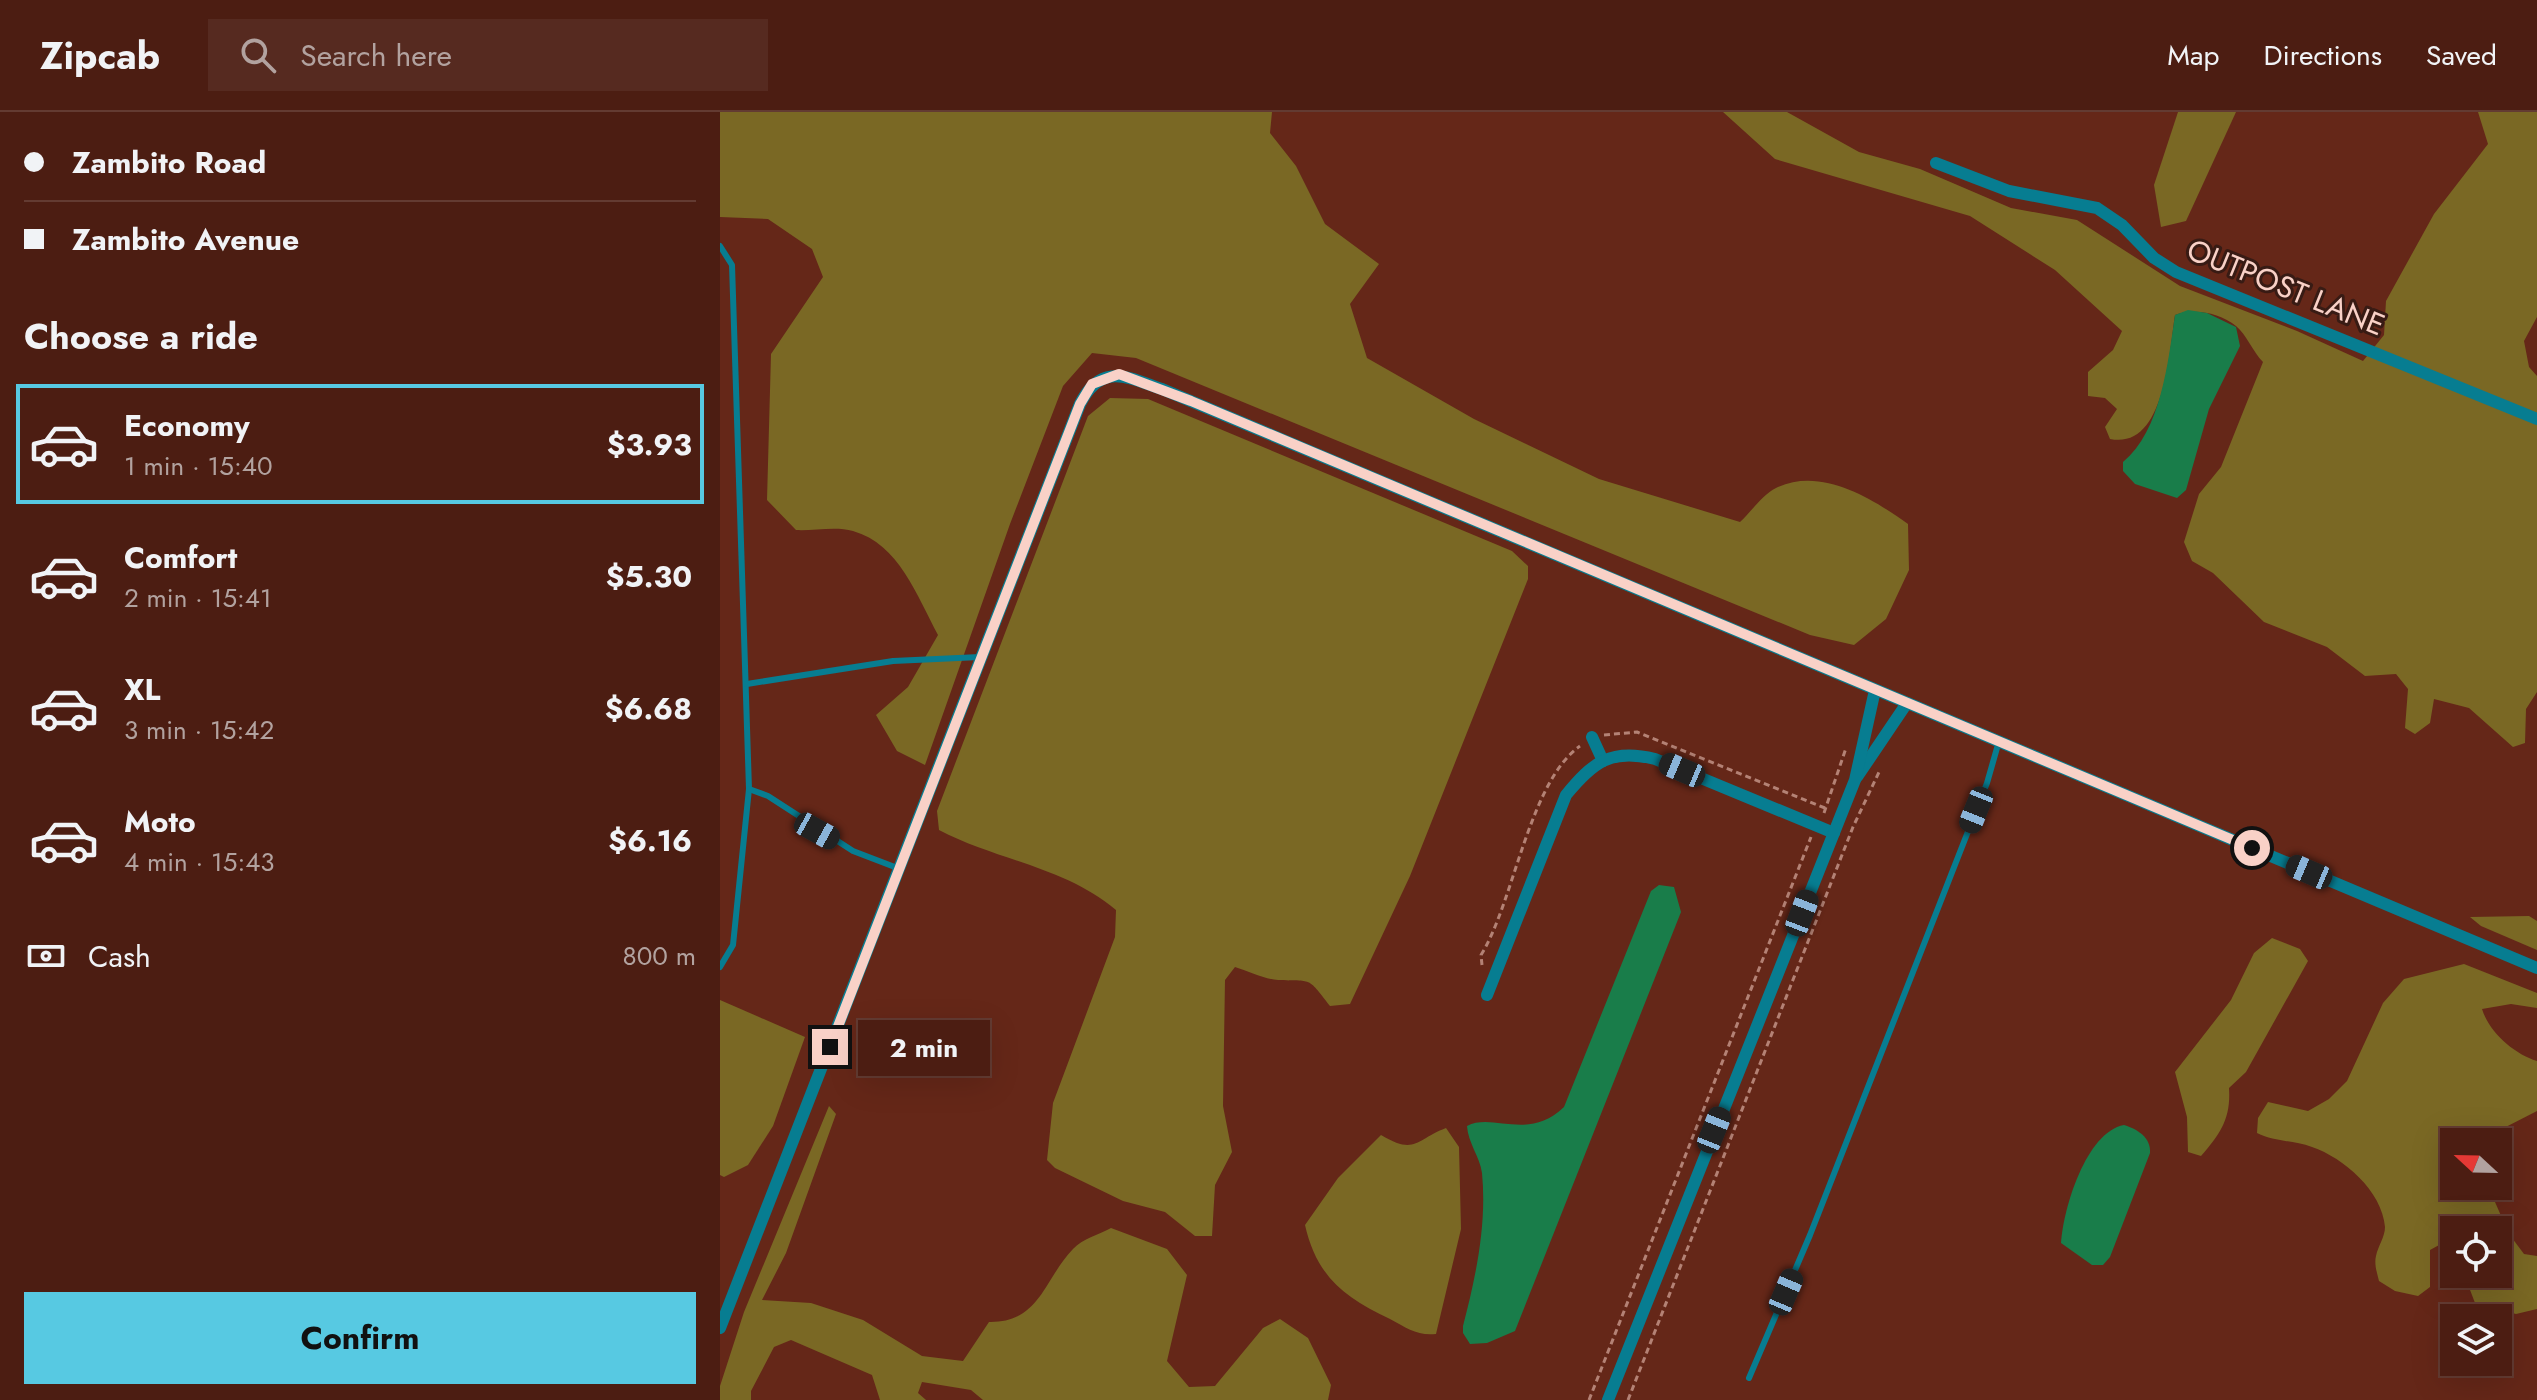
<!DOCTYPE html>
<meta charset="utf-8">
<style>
body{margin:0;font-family:Jost,sans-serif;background:#562a20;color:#f1f3f6;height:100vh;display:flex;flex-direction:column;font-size:30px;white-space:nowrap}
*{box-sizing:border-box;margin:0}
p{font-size:26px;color:#b2a29f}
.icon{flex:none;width:44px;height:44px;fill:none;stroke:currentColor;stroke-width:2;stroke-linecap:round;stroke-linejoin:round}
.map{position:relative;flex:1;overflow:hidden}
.side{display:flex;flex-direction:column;background:#4c1d12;width:720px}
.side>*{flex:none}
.hud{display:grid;align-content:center;height:176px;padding:0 24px;background:#4c1d12}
.needle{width:52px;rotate:292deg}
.tools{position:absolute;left:1720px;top:1016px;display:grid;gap:16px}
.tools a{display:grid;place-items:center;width:72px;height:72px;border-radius:0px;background:#4c1d12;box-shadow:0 8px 32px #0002,0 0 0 2px #633b32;font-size:40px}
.end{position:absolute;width:36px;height:36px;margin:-18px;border:10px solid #f9d1c7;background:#111;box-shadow:0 0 0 4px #111}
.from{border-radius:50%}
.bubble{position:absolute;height:56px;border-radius:0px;background:#4c1d12;box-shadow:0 8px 32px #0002,0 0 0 2px #633b32;font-size:26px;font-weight:700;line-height:56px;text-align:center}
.car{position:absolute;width:24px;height:48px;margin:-24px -12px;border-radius:10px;box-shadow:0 0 6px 2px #0007;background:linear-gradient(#222 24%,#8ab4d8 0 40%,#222 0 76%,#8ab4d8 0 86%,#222 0)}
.hud b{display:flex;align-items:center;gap:28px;height:76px;font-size:30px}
.hud b+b{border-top:2px solid #633b32}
.hud i{width:20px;height:20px;background:#f1f3f6}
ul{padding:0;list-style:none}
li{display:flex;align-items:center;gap:24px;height:120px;margin:0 16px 12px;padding:0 8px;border:4px solid transparent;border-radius:0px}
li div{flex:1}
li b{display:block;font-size:30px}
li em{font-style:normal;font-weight:700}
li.current{border-color:#57c9e2}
li>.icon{width:72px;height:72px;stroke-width:1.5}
h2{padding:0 24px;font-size:36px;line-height:96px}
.pay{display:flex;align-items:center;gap:20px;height:88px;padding:0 24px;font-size:30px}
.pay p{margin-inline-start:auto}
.primary-button{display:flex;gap:16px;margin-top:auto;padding:16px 24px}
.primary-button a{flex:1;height:92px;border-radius:0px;background:#57c9e2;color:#111;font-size:32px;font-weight:700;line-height:92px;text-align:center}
header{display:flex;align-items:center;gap:48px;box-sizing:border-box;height:112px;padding:0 40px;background:#4c1d12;border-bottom:2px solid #633b32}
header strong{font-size:38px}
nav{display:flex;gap:44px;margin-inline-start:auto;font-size:28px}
.search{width:560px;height:72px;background:#562a20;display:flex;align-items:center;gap:20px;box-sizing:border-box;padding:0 28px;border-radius:0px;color:#b2a29f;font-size:30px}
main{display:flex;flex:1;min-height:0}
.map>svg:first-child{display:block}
</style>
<header>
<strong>Zipcab</strong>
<div class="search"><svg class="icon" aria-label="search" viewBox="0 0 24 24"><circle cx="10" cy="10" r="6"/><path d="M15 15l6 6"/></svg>Search here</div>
<nav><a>Map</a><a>Directions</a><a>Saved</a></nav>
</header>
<main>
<section class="side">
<div class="hud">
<b><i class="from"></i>Zambito Road</b>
<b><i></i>Zambito Avenue</b>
</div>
<h2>Choose a ride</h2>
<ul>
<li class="current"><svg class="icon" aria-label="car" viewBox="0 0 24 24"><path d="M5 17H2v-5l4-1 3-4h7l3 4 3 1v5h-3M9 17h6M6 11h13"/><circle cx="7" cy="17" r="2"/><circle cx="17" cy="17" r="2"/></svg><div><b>Economy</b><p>1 min · 15:40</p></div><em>$3.93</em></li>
<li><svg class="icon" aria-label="car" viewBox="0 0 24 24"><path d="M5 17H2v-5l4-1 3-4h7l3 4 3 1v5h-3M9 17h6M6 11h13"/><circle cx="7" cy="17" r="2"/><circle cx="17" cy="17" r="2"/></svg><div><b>Comfort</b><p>2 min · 15:41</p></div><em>$5.30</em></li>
<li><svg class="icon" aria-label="car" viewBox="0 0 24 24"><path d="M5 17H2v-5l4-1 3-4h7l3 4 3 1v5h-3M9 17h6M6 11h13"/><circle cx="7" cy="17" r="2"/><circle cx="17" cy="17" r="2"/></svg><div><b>XL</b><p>3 min · 15:42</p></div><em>$6.68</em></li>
<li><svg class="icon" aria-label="car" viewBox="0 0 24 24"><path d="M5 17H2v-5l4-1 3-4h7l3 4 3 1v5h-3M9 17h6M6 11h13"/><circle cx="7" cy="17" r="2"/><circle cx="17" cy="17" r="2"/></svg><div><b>Moto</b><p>4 min · 15:43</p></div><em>$6.16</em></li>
</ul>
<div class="pay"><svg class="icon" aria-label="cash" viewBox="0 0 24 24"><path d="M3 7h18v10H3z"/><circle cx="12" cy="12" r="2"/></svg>Cash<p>800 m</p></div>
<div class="primary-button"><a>Confirm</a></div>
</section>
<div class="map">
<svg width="1817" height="1288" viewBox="0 0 1817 1288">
<rect width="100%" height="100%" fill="#652718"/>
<g fill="#7a6824">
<path d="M0 0H552L550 21 576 54 605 112 659 152 630 192 647 246 754 307 879 367 1020 410C1031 400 1043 382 1056 376 1101 354 1153 387 1188 412L1189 458 1166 507 1134 533 1090 523 416 246 372 241 343 274 290 412 205 653 177 639 156 603 188 575 218 523C197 484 179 432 133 419 116 414 93 419 76 418L47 388 51 242 103 165 92 137 48 107 0 105Z"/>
<path d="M1003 0H1067L1139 40 1200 57 1291 96 1357 108 1460 174 1577 219 1643 249 1664 223 1666 189 1714 102 1768 32 1758 0H1817V205L1804 229 1809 255 1817 264V580L1806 597 1805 631 1793 635 1749 596 1714 587 1710 611 1695 622 1685 616 1688 577 1676 562 1645 564 1607 535 1544 510 1493 461 1472 449 1464 430 1479 382 1501 355 1543 250C1533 240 1526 222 1516 214 1500 201 1474 196 1455 203 1449 241 1445 338 1390 327L1385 315 1397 297 1385 286 1368 284V260L1393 238 1402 219 1335 158 1250 104 1055 47Z"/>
<path d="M1458 0H1516L1466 109 1441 115 1434 73Z"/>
<path d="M390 286 428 287 792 439 808 454V467L690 764 630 892 610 894C586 863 593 870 558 868 544 867 528 859 515 855L505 868 503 994 512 1040 495 1073 492 1124H475L445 1100 403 1089 335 1056 327 1048 333 991 395 825 396 798C345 755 276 748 219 718L217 699 368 304Z"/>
<path d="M1809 804 1817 809V838L1761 814 1750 805Z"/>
<path d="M1552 826 1580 837 1588 849 1526 960 1509 976C1511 1006 1501 1021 1481 1044L1468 1040 1467 1005 1455 960 1511 888 1534 841Z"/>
<path d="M1744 852 1817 881V896L1791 892 1762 897C1769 920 1794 942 1817 949V999L1776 1020 1767 1030H1734V1074H1768L1789 1122 1804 1142 1817 1144V1197L1796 1202 1755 1191 1744 1162H1778V1118H1734V1144L1721 1132 1710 1138V1175L1698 1184 1675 1179 1659 1169C1657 1161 1654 1152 1656 1144 1658 1134 1665 1125 1665 1115 1662 1079 1624 1046 1592 1035 1573 1028 1555 1030 1537 1021L1538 1006 1548 990 1588 999 1609 987 1627 969 1663 891 1684 867Z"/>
<path d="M0 888 85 925 53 1014 28 1053 4 1065 0 1063Z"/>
<path d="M109 994 116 1002 66 1141 42 1188 91 1191 143 1208 202 1244 243 1249 269 1210C320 1211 324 1167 353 1137 362 1127 380 1122 391 1116L447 1137 467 1163 447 1249 469 1275 495 1274 543 1216 560 1207 588 1226 611 1273 608 1288H263L251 1278 202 1270 198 1281 206 1288H160L152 1263 71 1228 54 1235 31 1279V1288H0V1274L24 1200Z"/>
<path d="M726 1016 739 1035 741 1117 716 1222C697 1224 687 1216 670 1207 624 1185 597 1165 585 1113L618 1066 661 1023C696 1044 696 1027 726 1016Z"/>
</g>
<g fill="#197d4a">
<path d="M1468 198 1487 201 1516 215 1520 234 1489 297 1466 378 1457 386 1415 372 1403 359V350C1441 319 1448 250 1455 203Z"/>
<path d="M939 773 954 775 961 800 795 1219 767 1231 750 1232 743 1221V1214C756 1164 767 1112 762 1061 760 1045 748 1031 747 1014 773 1000 808 1030 844 995L931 779Z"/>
<path d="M1404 1013C1417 1017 1431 1025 1430 1041L1390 1145 1383 1153H1372L1341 1131C1343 1097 1366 1020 1404 1013Z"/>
</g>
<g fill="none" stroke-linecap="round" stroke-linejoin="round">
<g stroke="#b48275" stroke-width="3" stroke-dasharray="6 4" stroke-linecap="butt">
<path d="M884 623 917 620 1105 696"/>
<path d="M1104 701 1126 636"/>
<path d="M762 853 761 843C794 790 809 670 860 634"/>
<path d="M869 1288 1091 725"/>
<path d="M908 1288 1133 715 1160 658"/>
</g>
<g stroke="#077d91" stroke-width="6">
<path d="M0 134 12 153 29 677 13 833 0 855"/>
<path d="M27 572 173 549 260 545"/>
<path d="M29 677 48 684 133 739 180 757"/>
<path d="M1029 1266 1090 1123 1267 671 1279 629"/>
</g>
<g stroke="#077d91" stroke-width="12">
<path d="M1216 51 1289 79 1377 96 1402 113 1434 146 1456 160 1817 307"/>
<path d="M872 625 883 649"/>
<path d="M1137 665 1187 591"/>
<path d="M767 883 846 683C873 650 891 636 935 647L1114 721"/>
<path d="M0 1216 360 292C381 250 407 265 442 277L1817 856"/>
<path d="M888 1288 1135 668 1155 578"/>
</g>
</g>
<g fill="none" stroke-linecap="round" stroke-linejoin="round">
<path stroke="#f9d1c7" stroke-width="10" d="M110 935 360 292 372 272 399 262 471 289 1532 736"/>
</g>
<g text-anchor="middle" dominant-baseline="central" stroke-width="6" stroke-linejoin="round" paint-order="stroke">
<g font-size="30" fill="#f9d1c7" stroke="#381b14">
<text transform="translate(1566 175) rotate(22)">OUTPOST LANE</text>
</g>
</g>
</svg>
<div class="tools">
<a><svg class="needle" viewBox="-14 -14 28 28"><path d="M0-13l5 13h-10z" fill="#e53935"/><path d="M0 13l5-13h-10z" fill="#b2a29f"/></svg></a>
<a><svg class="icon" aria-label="locate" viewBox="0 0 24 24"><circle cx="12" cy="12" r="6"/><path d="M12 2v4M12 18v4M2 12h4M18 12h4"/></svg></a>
<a><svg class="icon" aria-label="layers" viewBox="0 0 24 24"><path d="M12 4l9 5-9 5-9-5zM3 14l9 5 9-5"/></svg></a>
</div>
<i class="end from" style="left:1532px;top:736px"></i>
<i class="end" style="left:110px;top:935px"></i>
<div class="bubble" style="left:138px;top:908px;width:132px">2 min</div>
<i class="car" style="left:962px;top:658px;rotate:293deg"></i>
<i class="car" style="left:1256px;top:698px;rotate:202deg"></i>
<i class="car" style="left:97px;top:719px;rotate:119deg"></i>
<i class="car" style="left:1589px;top:760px;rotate:293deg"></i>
<i class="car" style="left:1082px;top:801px;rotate:21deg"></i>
<i class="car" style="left:994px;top:1018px;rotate:22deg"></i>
<i class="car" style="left:1066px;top:1180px;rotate:23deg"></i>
</div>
</main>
